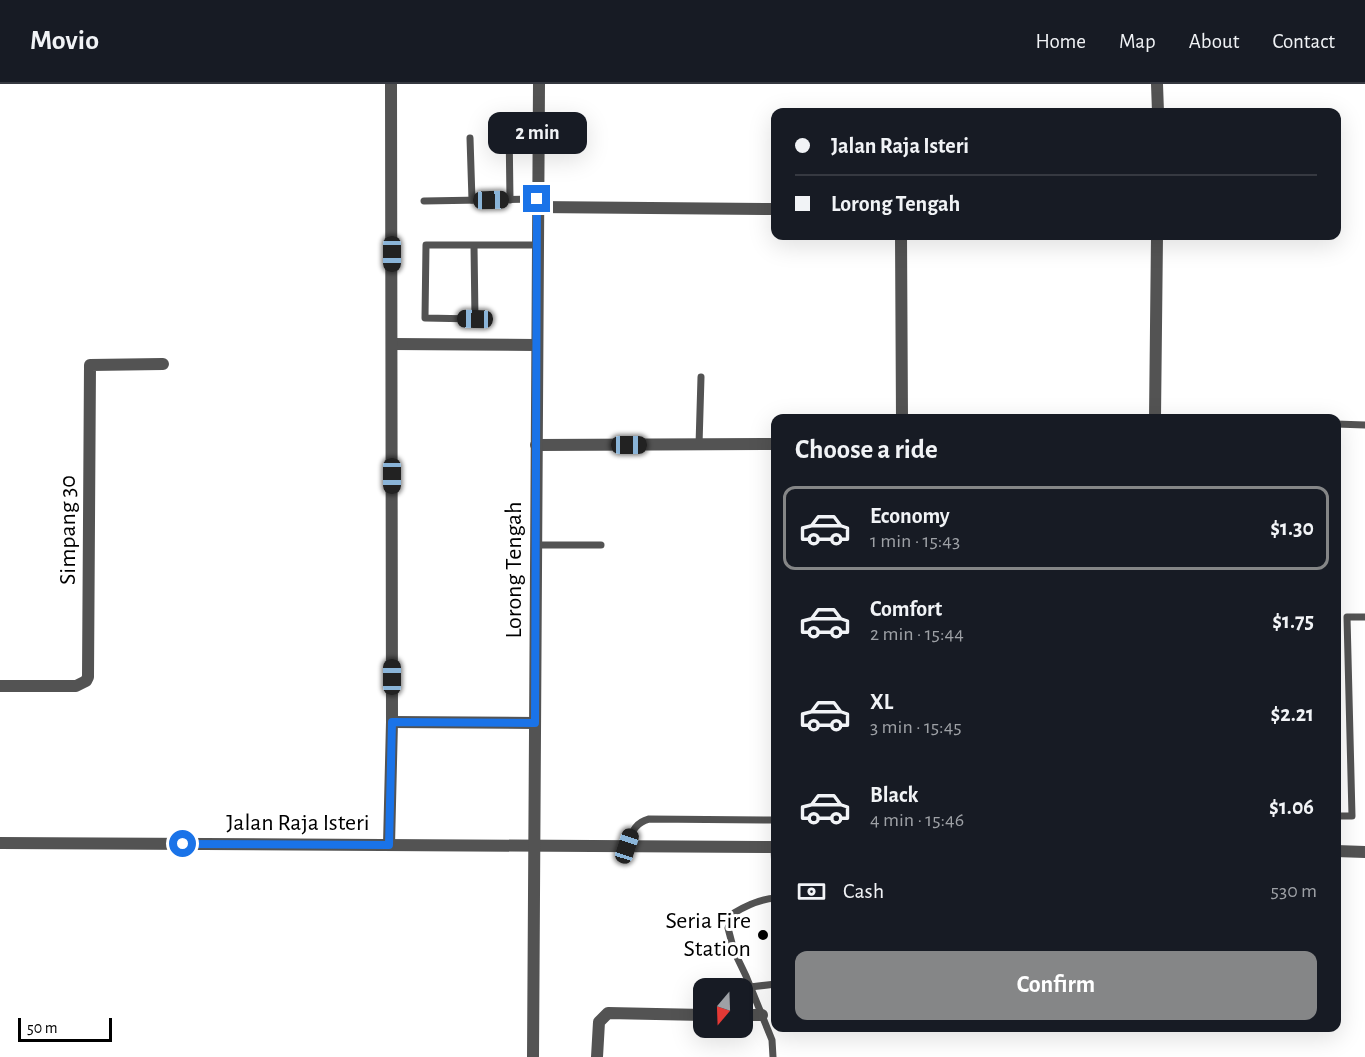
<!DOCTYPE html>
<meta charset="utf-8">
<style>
body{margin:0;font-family:"Alegreya Sans",sans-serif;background:#20242c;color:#f1f3f6;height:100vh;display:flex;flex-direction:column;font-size:22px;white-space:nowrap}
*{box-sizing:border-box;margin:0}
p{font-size:20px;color:#9ea1a6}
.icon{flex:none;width:33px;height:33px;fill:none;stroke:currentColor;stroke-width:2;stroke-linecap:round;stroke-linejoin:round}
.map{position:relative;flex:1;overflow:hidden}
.details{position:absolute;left:771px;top:330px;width:570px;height:618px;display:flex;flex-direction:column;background:#171b24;border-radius:12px;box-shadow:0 6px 24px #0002}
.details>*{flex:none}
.top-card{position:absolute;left:771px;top:24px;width:570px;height:132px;border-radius:12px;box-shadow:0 6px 24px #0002;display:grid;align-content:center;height:132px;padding:0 24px;background:#171b24}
.needle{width:39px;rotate:199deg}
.tools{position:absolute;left:693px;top:894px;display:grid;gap:12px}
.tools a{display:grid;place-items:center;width:60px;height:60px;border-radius:12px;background:#171b24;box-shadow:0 6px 24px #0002;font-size:30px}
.scale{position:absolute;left:18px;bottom:15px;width:94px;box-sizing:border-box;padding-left:6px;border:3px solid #000;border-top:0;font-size:16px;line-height:21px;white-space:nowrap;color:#000;-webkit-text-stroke:4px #fff;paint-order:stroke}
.end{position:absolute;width:27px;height:27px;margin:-14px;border:8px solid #1a73e8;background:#fff;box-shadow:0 0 0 3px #fff}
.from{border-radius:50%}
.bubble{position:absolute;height:42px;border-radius:12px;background:#171b24;box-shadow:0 6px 24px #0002;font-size:20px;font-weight:700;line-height:42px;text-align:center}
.car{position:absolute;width:18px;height:36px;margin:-18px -9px;border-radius:8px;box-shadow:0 0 4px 2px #0007;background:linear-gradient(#222 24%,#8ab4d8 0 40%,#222 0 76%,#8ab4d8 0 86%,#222 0)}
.top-card b{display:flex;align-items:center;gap:21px;height:57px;font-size:22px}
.top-card b+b{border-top:2px solid #363941}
.top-card i{width:15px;height:15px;background:#f1f3f6}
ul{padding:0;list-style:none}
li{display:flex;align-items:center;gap:18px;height:84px;margin:0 12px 9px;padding:0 12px;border:3px solid transparent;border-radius:12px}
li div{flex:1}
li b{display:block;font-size:22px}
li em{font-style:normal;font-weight:700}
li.current{border-color:#858687}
li>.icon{width:54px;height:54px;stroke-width:1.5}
h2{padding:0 24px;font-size:27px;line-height:72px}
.pay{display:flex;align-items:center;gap:15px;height:66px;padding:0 24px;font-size:22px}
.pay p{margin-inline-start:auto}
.action{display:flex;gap:12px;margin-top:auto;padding:12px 24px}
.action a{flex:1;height:69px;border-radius:12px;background:#858687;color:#fff;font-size:24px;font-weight:700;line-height:69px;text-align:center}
header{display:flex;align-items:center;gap:36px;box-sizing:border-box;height:84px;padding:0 30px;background:#171b24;border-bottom:2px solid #363941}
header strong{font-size:28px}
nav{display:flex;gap:33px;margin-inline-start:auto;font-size:21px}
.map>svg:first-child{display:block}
</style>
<header>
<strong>Movio</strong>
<nav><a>Home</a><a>Map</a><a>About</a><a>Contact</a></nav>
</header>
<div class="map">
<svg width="1365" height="973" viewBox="0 0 1365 973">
<rect width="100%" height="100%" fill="#fff"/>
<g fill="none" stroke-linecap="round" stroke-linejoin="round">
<g stroke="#535353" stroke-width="7">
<path d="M509 41 510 116"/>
<path d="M470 54 472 116"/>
<path d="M424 117 537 115"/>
<path d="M474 161 475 235 425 234 426 161H536"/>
<path d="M1336 340 1365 341"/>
<path d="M699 361 701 293"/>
<path d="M535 461H601"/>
<path d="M1336 732H1352L1347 533H1365"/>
<path d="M627 762C632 749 634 739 649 735L776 736"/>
<path d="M774 763 776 810"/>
<path d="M750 903 776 900"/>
<path d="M773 973 772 956 746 892 734 867 728 844 734 829C747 821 760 815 776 814"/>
</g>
<g stroke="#535353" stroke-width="12">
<path d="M1157 0 1158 28"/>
<path d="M536 123 776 125"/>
<path d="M901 152 902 334"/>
<path d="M392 260 536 261"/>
<path d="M1155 334 1157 152"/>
<path d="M536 361 776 360"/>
<path d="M0 602H76L86 597 88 593 90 281 163 280"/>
<path d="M392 638 535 639"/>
<path d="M0 759 776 763"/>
<path d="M389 761 392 638 391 0"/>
<path d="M1336 767 1365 768"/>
<path d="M742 931H762"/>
<path d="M533 973 539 0"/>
<path d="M597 973 599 938 608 929 704 931"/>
</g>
</g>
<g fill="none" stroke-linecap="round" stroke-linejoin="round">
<path stroke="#1a73e8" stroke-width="8" d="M183 760 389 761 392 638 535 639 537 115"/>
</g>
<circle fill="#000" stroke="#fff" stroke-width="2" cx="763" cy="851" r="6"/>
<g text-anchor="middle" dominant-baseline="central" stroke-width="6" stroke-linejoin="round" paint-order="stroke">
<g font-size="24" fill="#000" stroke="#fff">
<text transform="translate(68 446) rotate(-90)">Simpang 30</text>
<text transform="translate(514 486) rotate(-90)">Lorong Tengah</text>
<text x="298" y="739">Jalan Raja Isteri</text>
</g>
<g font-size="24" fill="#000" stroke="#fff" text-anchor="end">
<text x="751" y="837">Seria Fire<tspan x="751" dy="28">Station</tspan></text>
</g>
</g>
</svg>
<div class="tools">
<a><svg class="needle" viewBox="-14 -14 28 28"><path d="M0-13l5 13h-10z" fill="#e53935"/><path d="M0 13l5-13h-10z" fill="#9ea1a6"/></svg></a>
</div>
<div class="scale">50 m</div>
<i class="end from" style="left:183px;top:760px"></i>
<i class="end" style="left:537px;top:115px"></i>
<div class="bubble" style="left:488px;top:28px;width:99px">2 min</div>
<i class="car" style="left:491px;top:116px;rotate:89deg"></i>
<i class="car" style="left:392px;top:170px;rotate:180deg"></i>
<i class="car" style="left:475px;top:235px;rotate:271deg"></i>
<i class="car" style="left:629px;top:361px;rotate:90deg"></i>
<i class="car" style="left:392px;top:392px;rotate:180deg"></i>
<i class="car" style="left:392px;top:593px;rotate:0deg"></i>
<i class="car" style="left:627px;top:762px;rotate:18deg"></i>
<div class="top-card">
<b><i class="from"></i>Jalan Raja Isteri</b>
<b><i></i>Lorong Tengah</b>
</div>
<section class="details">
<h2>Choose a ride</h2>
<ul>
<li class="current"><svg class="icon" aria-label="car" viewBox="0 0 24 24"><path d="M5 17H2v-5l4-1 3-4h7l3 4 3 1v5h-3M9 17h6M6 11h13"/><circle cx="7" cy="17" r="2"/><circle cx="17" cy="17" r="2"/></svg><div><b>Economy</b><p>1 min · 15:43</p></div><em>$1.30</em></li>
<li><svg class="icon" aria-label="car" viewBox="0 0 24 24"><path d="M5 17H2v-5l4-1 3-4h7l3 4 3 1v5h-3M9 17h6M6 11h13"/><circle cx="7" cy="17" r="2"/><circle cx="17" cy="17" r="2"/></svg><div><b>Comfort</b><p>2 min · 15:44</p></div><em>$1.75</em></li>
<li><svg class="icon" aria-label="car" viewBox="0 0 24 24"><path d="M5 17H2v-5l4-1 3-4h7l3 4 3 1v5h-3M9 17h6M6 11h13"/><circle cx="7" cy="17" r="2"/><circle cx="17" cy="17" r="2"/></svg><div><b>XL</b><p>3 min · 15:45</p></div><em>$2.21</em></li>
<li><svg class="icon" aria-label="car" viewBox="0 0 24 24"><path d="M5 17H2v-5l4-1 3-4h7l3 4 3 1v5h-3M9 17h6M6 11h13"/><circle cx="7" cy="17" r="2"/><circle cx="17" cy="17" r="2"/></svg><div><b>Black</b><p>4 min · 15:46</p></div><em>$1.06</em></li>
</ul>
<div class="pay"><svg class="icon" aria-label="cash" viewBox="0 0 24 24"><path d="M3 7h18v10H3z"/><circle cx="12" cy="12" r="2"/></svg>Cash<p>530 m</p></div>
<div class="action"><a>Confirm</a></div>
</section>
</div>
